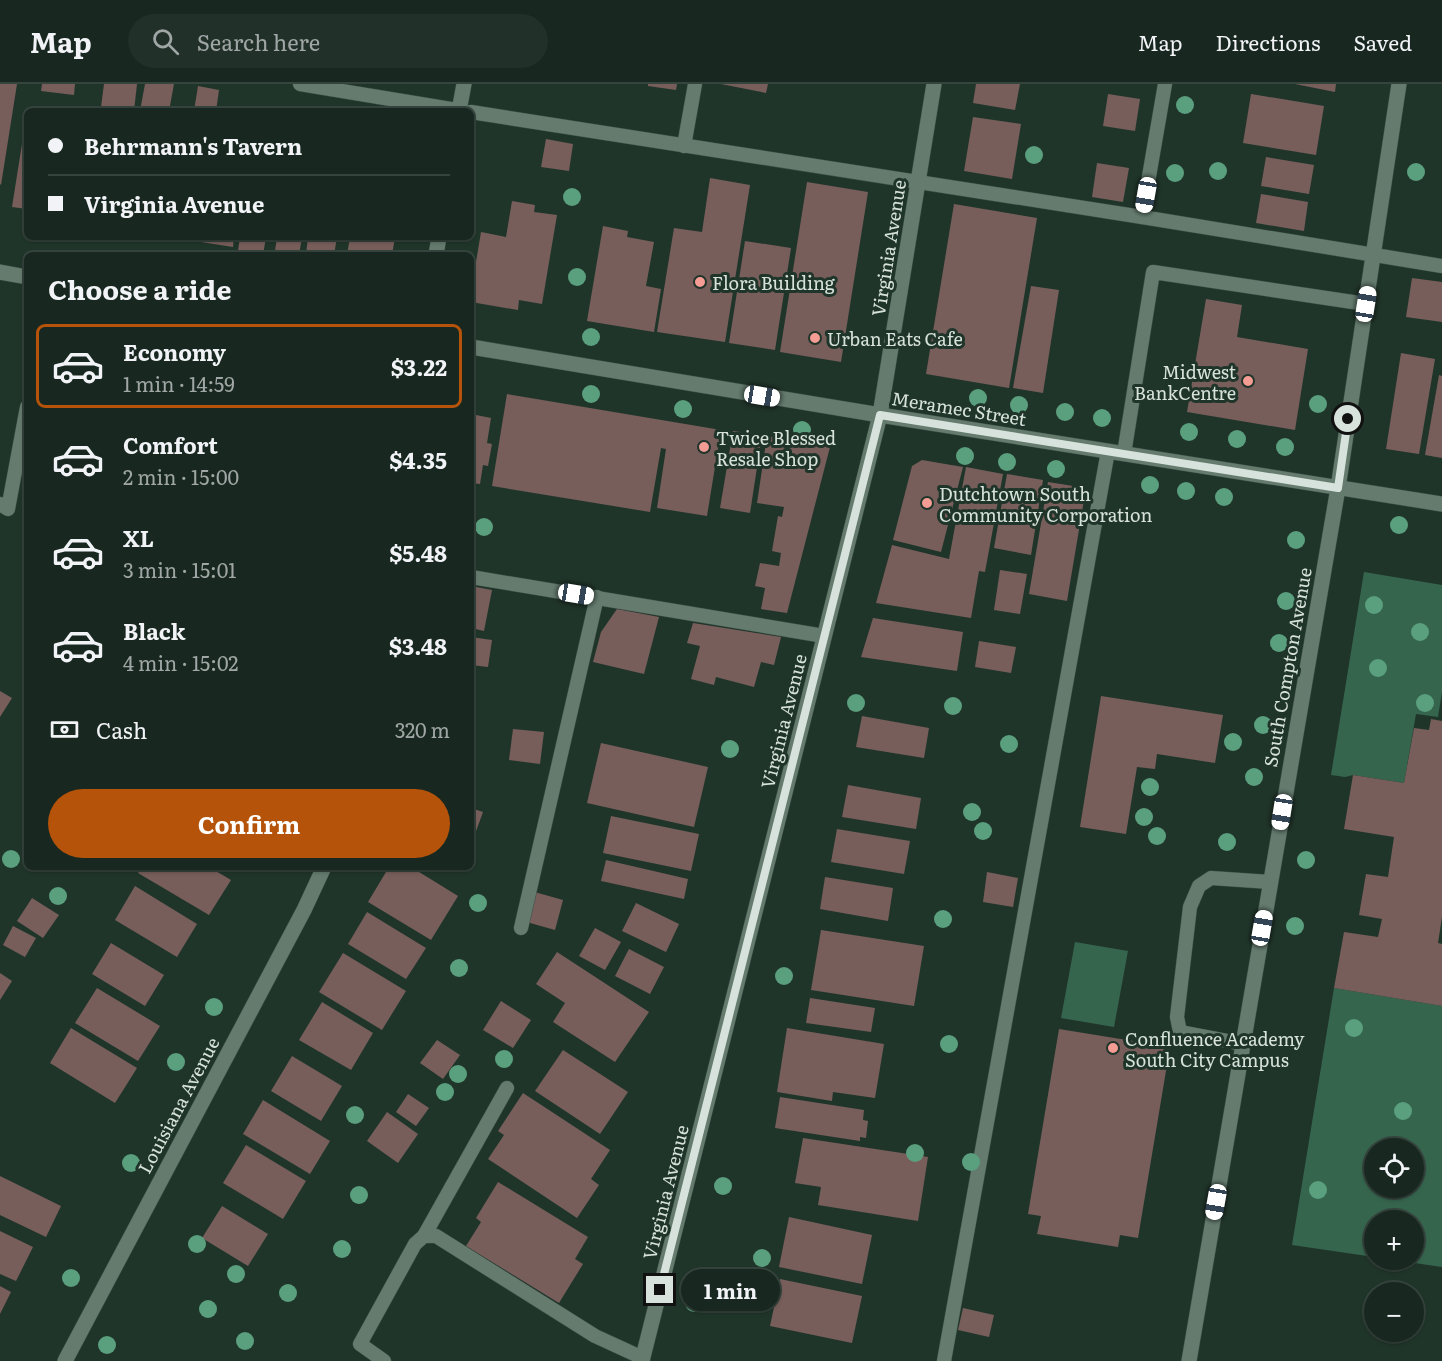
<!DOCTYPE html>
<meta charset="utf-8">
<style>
body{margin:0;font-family:Literata,serif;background:#213029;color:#f1f3f6;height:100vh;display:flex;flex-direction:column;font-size:22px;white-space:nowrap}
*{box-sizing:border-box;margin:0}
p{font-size:20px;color:#9fa6a5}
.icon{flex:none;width:33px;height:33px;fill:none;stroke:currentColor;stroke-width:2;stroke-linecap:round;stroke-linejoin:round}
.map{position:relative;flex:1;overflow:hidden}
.sheet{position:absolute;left:24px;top:168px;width:450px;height:618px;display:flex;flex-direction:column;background:#182820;border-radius:9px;box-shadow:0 2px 4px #0004,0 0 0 2px #36443e}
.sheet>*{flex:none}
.banner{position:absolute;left:24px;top:24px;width:450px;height:132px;border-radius:9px;box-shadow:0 2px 4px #0004,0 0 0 2px #36443e;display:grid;align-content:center;height:132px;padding:0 24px;background:#182820}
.buttons{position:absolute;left:1364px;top:1054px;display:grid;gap:12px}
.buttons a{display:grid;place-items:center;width:60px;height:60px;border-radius:50%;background:#182820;box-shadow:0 2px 4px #0004,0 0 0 2px #36443e;font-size:30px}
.end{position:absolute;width:27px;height:27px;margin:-14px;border:8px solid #d6e2db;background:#111;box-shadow:0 0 0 3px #111}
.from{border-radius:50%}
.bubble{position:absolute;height:42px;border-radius:21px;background:#182820;box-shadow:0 2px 4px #0004,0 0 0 2px #36443e;font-size:20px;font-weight:700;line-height:42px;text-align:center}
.car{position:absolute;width:18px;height:36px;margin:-18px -9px;border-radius:8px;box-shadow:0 0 4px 2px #0007;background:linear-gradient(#fff 24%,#345 0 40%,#fff 0 76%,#345 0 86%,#fff 0)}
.banner b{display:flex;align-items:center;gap:21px;height:57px;font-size:22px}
.banner b+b{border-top:2px solid #36443e}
.banner i{width:15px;height:15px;background:#f1f3f6}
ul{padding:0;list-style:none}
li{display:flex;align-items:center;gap:18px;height:84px;margin:0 12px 9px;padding:0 12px;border:3px solid transparent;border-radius:9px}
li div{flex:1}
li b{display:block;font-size:22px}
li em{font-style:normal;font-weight:700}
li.active{border-color:#b45309}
li>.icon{width:54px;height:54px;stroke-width:1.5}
h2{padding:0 24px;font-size:27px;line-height:72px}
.pay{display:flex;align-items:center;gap:15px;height:66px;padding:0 24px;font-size:22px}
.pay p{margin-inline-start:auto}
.cta{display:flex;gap:12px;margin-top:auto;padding:12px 24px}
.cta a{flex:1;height:69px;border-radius:36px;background:#b45309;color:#fff;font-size:24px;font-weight:700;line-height:69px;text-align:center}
header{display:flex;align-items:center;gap:36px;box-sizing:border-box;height:84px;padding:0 30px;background:#182820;border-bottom:2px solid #36443e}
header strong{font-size:28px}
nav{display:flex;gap:33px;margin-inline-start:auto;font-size:21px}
.search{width:420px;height:54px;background:#213029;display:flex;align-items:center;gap:15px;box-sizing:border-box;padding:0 21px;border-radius:33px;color:#9fa6a5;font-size:22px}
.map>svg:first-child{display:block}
</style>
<header>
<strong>Map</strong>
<div class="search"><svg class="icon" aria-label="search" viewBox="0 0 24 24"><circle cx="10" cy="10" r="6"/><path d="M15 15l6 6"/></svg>Search here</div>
<nav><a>Map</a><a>Directions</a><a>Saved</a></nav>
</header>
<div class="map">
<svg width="1442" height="1277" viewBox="0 0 1442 1277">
<rect width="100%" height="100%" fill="#20352a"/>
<g fill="#36654e" fill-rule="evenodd">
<path d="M1364 488 1442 501V608L1438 633 1416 630 1404 699 1353 691 1345 693 1331 691Z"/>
<path d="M1075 858 1128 867 1114 943 1061 934Z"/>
<path d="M1334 904 1442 922V1183L1394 1176H1413V1137H1374V1173L1292 1161ZM1374 1065H1413V1104H1374Z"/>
</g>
<g fill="#775e5b">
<path d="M0 0H17L1 101 0 100Z"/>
<path d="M42 0H75L74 11 41 7Z"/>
<path d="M104 0H137L134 27 101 23Z"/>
<path d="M145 0H174L169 27H140Z"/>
<path d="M648 0H677L676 6 648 2Z"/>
<path d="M721 0H768L766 9Z"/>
<path d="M976 0H1020L1015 26 973 19Z"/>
<path d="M1295 0H1336L1335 8Z"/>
<path d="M198 2 219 6 216 27H194Z"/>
<path d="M1108 10 1140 15 1135 47 1103 42Z"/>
<path d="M1251 10 1324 22 1316 71 1243 59Z"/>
<path d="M973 33 1021 40 1012 95 964 87Z"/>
<path d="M25 41H27V125L12 123Z"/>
<path d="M546 55 573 60 569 87 541 83Z"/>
<path d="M1266 73 1314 81 1309 110 1261 102Z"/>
<path d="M1097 79 1129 84 1123 118 1092 113Z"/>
<path d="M710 94 750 101 725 258 657 248 674 144 702 148Z"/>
<path d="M807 98 868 108 841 278 780 268Z"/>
<path d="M1261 110 1308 118 1304 147 1256 139Z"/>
<path d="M512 117 535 121 534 128 557 131 542 220 519 216 518 226 471 218V208L481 148 506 153Z"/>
<path d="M954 120 1037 134 1009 304 926 290Z"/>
<path d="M603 142 628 147 627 153 654 158 646 202 661 205 654 248 587 237Z"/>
<path d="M202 153H234L233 163 201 158Z"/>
<path d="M240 153H266L263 171 238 167Z"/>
<path d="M277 153H302L299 171 275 167Z"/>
<path d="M308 153H337L334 171H306Z"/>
<path d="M350 153H395L392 171H347Z"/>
<path d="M745 157 791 164 775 266 729 259Z"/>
<path d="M1412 194 1442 198V238L1406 233Z"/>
<path d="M1031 202 1059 206 1043 309 1013 304Z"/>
<path d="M1206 215 1242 221 1237 253 1308 265 1295 346 1187 328Z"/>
<path d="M1401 269 1435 275 1419 370 1386 365Z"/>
<path d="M1439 291 1442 292V374L1425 371Z"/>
<path d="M507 310 721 346 707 432 657 424 666 365 661 364 650 428 492 402Z"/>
<path d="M471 330 491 334 487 359 492 360 488 382 483 381 480 400 471 399Z"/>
<path d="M733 347 762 351 750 429 720 424Z"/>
<path d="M767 352 830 363 787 529 761 525 765 504 755 502 760 479 779 482 781 469 772 467 778 432 782 433 784 423 757 419Z"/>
<path d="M922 376 963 383 941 468 893 456 912 382Z"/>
<path d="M966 383 1003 390 985 488 979 487 971 534 876 519 892 461 949 475Z"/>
<path d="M1007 390 1043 396 1031 471 994 464Z"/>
<path d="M1048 398 1086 404 1067 517 1029 510Z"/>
<path d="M1000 486 1027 490 1020 530 994 526Z"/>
<path d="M471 502 492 506 484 547 471 544Z"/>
<path d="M617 525 659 533 644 590 593 578 601 548Z"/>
<path d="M873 534 963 548 957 587 861 573Z"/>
<path d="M693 539 781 553 774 581 761 578 754 603 716 593 714 601 691 595 700 562 687 559Z"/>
<path d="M471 553 492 556 488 583 471 581Z"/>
<path d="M979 557 1016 563 1011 589 975 583Z"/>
<path d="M0 607 12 614 0 633Z"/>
<path d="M1101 612 1223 631 1215 679 1157 670 1155 685 1137 683 1126 750 1080 743Z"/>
<path d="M862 632 929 644 924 674 856 663Z"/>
<path d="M1431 635 1442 637V833L1438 859 1442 860V922L1334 904 1344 848 1378 853 1382 835 1359 831 1366 790 1388 793 1394 753 1344 745 1353 691 1404 699 1414 644 1429 646Z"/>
<path d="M513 645 544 648 540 680 509 676Z"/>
<path d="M601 659 708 683 694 743 587 719Z"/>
<path d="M848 701 921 714 916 745 842 733Z"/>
<path d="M471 724 483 728 471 761Z"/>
<path d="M611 732 699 750 691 787 603 769Z"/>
<path d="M837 745 910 757 904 790 831 778Z"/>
<path d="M606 776 688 795 684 815 601 797Z"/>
<path d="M142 783H209L231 796 209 831 138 789Z"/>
<path d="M389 783H411L458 812 431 856 368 818Z"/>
<path d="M987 788 1018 794 1013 823 983 818Z"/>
<path d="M825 793 893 804 888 837 820 825Z"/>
<path d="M135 802 197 840 177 873 115 836Z"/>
<path d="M531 807 563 816 555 846 523 837Z"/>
<path d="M32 814 59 831 43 854 17 837Z"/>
<path d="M636 819 679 840 666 868 622 847Z"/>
<path d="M367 828 426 864 406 895 348 860Z"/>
<path d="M13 842 36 854 25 873 3 861Z"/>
<path d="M595 844 621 858 605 886 579 872Z"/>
<path d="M821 846 924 862 914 922 811 906Z"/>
<path d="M111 859 164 891 145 922 92 890Z"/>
<path d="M629 865 664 883 650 910 615 892Z"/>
<path d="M557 868 649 928 615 978 553 938 565 919 536 900Z"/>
<path d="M343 869 406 907 382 946 319 908Z"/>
<path d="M0 889 12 897 0 916Z"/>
<path d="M97 904 160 942 138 977 75 939Z"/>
<path d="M810 914 875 924 871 948 806 939Z"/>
<path d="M501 917 531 936 513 964 483 946Z"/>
<path d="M322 918 373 949 351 986 299 956Z"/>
<path d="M71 944 137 984 115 1019 50 979Z"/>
<path d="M787 944 884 960 875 1014 833 1008 832 1017 777 1008Z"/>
<path d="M1059 945 1170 963 1138 1154 1120 1151 1118 1163 1037 1150 1041 1132 1028 1130Z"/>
<path d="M437 956 460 971 443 995 420 979Z"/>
<path d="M563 966 628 1008 600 1050 535 1007Z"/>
<path d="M292 972 342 1002 321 1037 271 1007Z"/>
<path d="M523 1009 610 1066 591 1095 599 1101 577 1134 488 1075 504 1051 498 1047Z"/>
<path d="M408 1010 429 1024 416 1042 396 1028Z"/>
<path d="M780 1013 864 1026 863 1036 868 1037 866 1054 860 1053V1057L775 1044Z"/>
<path d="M263 1016 330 1057 310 1090 243 1050Z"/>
<path d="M387 1028 418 1050 398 1079 367 1057Z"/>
<path d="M803 1054 928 1073 918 1137 818 1121 821 1103 795 1099Z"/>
<path d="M246 1061 306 1097 283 1135 223 1099Z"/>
<path d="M0 1092 61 1122 46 1153 0 1131Z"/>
<path d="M498 1098 588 1153 575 1175 583 1180 559 1219 466 1162 481 1138 476 1134Z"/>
<path d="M222 1122 268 1150 248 1182 202 1154Z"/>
<path d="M789 1133 872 1151 862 1200 779 1183Z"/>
<path d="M0 1147 33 1163 16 1197 0 1190Z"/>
<path d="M780 1195 862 1212 852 1259 770 1242Z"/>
<path d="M0 1202 11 1208 0 1230Z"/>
<path d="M963 1224 994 1231 989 1253 958 1246Z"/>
</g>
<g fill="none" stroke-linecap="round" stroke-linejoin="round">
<g stroke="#3e5047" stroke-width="15">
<g id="lane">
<path d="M300 0 463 27"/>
<path d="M471 28 1142 133 1442 182"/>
<path d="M684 62 695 0"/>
<path d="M1142 133 1165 0"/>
<path d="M1124 370 1153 188 1366 220"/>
<path d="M0 420 8 425 27 323"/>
<path d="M471 493 824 552"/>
<path d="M521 844 597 513"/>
<path d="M1243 960 1180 948 1177 933 1190 823 1199 802 1211 794 1270 798"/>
<path d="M424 1152 507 1004"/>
<path d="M384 1277 360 1260 415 1160 424 1152H436L595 1252 643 1274"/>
<path d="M944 1277 1108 367"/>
</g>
</g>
<g stroke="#3e5047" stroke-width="16">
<g id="street">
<path d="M459 27 464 0"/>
<path d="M436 171 439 153"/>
<path d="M880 331 934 0"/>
<path d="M65 1277 304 826 324 783"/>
<path d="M1189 1277 1338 404"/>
</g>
</g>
<g stroke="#3e5047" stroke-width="16">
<g id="secondary">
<path d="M0 188 27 193"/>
<path d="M471 263 880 331 1442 420"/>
<path d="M1338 404 1399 0"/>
<path d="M642 1277 880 331"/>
</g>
</g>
<use href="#lane" stroke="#647b6e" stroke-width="14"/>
<use href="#street" stroke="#647b6e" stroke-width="15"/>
<use href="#secondary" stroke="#647b6e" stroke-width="15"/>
</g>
<g fill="#5a9f7e">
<circle cx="1185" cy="21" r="9"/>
<circle cx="1034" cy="71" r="9"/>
<circle cx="1218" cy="87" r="9"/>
<circle cx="1416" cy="88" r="9"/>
<circle cx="1175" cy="89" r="9"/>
<circle cx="572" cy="113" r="9"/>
<circle cx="577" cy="193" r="9"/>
<circle cx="591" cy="253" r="9"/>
<circle cx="591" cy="310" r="9"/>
<circle cx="978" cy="314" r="9"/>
<circle cx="1318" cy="320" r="9"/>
<circle cx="1019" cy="321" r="9"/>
<circle cx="683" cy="325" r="9"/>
<circle cx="1065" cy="328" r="9"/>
<circle cx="1102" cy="334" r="9"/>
<circle cx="802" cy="346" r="9"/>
<circle cx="1189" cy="348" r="9"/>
<circle cx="1237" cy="355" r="9"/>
<circle cx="1285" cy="363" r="9"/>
<circle cx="965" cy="372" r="9"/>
<circle cx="1007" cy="378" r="9"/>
<circle cx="1056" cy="385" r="9"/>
<circle cx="1150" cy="401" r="9"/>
<circle cx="1186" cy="407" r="9"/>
<circle cx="1224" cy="413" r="9"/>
<circle cx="1399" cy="441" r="9"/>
<circle cx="484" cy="443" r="9"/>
<circle cx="1296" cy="456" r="9"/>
<circle cx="1286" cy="517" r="9"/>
<circle cx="1374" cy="521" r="9"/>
<circle cx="1420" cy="548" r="9"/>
<circle cx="1279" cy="559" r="9"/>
<circle cx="1378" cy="584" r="9"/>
<circle cx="856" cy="619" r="9"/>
<circle cx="1425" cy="619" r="9"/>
<circle cx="953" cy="622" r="9"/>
<circle cx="1263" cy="641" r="9"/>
<circle cx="1233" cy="658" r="9"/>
<circle cx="1009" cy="660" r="9"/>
<circle cx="730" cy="665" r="9"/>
<circle cx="1254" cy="693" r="9"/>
<circle cx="1150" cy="703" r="9"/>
<circle cx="972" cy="728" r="9"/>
<circle cx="1144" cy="733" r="9"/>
<circle cx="983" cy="747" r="9"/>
<circle cx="1157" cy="752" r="9"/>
<circle cx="1227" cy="758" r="9"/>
<circle cx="11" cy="775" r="9"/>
<circle cx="1306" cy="776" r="9"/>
<circle cx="58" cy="812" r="9"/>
<circle cx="478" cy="819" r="9"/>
<circle cx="943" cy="835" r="9"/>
<circle cx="1295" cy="842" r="9"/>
<circle cx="459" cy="884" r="9"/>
<circle cx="784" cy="892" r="9"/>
<circle cx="214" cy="923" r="9"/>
<circle cx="1354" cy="944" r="9"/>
<circle cx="949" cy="960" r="9"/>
<circle cx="504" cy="975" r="9"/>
<circle cx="176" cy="978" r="9"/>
<circle cx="458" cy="990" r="9"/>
<circle cx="445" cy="1008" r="9"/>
<circle cx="1403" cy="1027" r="9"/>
<circle cx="355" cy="1031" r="9"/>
<circle cx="915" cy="1069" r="9"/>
<circle cx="971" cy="1078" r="9"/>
<circle cx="131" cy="1079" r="9"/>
<circle cx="723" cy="1102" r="9"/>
<circle cx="1318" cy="1106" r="9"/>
<circle cx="359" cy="1111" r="9"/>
<circle cx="197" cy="1160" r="9"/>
<circle cx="342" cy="1165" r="9"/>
<circle cx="762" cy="1174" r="9"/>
<circle cx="236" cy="1190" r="9"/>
<circle cx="71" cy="1194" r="9"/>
<circle cx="288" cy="1209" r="9"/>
<circle cx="694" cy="1219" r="9"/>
<circle cx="208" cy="1225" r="9"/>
<circle cx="245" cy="1257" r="9"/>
<circle cx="107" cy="1261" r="9"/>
</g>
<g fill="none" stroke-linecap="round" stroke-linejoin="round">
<path stroke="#d6e2db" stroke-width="8" d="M660 1206 880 331 1338 404 1348 335"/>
</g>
<g fill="#f59c95" stroke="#20352a" stroke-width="2">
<circle cx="700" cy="198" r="6"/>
<circle cx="815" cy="254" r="6"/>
<circle cx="1248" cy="297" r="6"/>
<circle cx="704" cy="363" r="6"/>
<circle cx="927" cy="419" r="6"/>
<circle cx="1113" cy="964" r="6"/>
</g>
<g text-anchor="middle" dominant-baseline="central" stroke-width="6" stroke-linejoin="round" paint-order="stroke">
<g font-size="18" fill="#d6e2db" stroke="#20352a">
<text transform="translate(888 164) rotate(-81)">Virginia Avenue</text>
<text transform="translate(959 324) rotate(9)">Meramec Street</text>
<text transform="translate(1287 583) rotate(-80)">South Compton Avenue</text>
<text transform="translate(783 637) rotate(-76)">Virginia Avenue</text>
<text transform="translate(178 1021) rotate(-62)">Louisiana Avenue</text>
<text transform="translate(665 1108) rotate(-76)">Virginia Avenue</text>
</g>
<g font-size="18" fill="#d6e2db" stroke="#20352a" text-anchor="start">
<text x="712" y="198">Flora Building</text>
<text x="827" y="254">Urban Eats Cafe</text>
<text x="1236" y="287" text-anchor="end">Midwest<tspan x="1236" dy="21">BankCentre</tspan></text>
<text x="716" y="353">Twice Blessed<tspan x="716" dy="21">Resale Shop</tspan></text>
<text x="939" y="409">Dutchtown South<tspan x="939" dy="21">Community Corporation</tspan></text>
<text x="1125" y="954">Confluence Academy<tspan x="1125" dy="21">South City Campus</tspan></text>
</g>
</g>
</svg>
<div class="buttons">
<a><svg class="icon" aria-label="locate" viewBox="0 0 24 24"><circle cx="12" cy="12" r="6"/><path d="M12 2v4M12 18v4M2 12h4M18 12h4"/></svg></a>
<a>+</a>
<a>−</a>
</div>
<i class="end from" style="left:1348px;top:335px"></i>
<i class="end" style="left:660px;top:1206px"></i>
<div class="bubble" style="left:681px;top:1185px;width:99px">1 min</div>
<i class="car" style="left:1146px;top:111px;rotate:190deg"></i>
<i class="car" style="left:1366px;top:220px;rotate:9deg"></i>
<i class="car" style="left:762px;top:312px;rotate:99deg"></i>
<i class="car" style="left:576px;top:510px;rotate:99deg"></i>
<i class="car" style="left:1282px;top:728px;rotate:189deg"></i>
<i class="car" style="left:1262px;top:844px;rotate:10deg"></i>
<i class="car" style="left:1216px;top:1118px;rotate:190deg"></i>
<div class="banner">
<b><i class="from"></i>Behrmann's Tavern</b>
<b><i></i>Virginia Avenue</b>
</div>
<section class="sheet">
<h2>Choose a ride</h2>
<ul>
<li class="active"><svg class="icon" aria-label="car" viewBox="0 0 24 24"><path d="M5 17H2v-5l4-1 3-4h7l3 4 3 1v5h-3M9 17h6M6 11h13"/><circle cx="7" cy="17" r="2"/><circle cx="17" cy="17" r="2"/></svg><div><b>Economy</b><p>1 min · 14:59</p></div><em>$3.22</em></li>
<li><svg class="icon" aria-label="car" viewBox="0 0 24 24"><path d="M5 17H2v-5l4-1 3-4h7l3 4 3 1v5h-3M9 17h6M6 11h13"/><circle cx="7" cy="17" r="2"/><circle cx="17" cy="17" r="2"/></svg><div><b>Comfort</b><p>2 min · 15:00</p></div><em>$4.35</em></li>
<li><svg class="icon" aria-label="car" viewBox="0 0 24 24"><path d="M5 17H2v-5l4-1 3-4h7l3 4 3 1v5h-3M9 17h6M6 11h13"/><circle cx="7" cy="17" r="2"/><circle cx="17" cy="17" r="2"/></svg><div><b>XL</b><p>3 min · 15:01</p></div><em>$5.48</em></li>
<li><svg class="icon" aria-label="car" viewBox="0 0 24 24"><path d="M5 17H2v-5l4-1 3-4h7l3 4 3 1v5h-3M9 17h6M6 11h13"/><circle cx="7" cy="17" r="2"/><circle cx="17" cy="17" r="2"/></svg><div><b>Black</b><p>4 min · 15:02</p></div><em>$3.48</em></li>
</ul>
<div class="pay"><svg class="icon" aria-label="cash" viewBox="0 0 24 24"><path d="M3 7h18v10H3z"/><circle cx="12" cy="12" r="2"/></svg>Cash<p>320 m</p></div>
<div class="cta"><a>Confirm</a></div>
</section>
</div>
